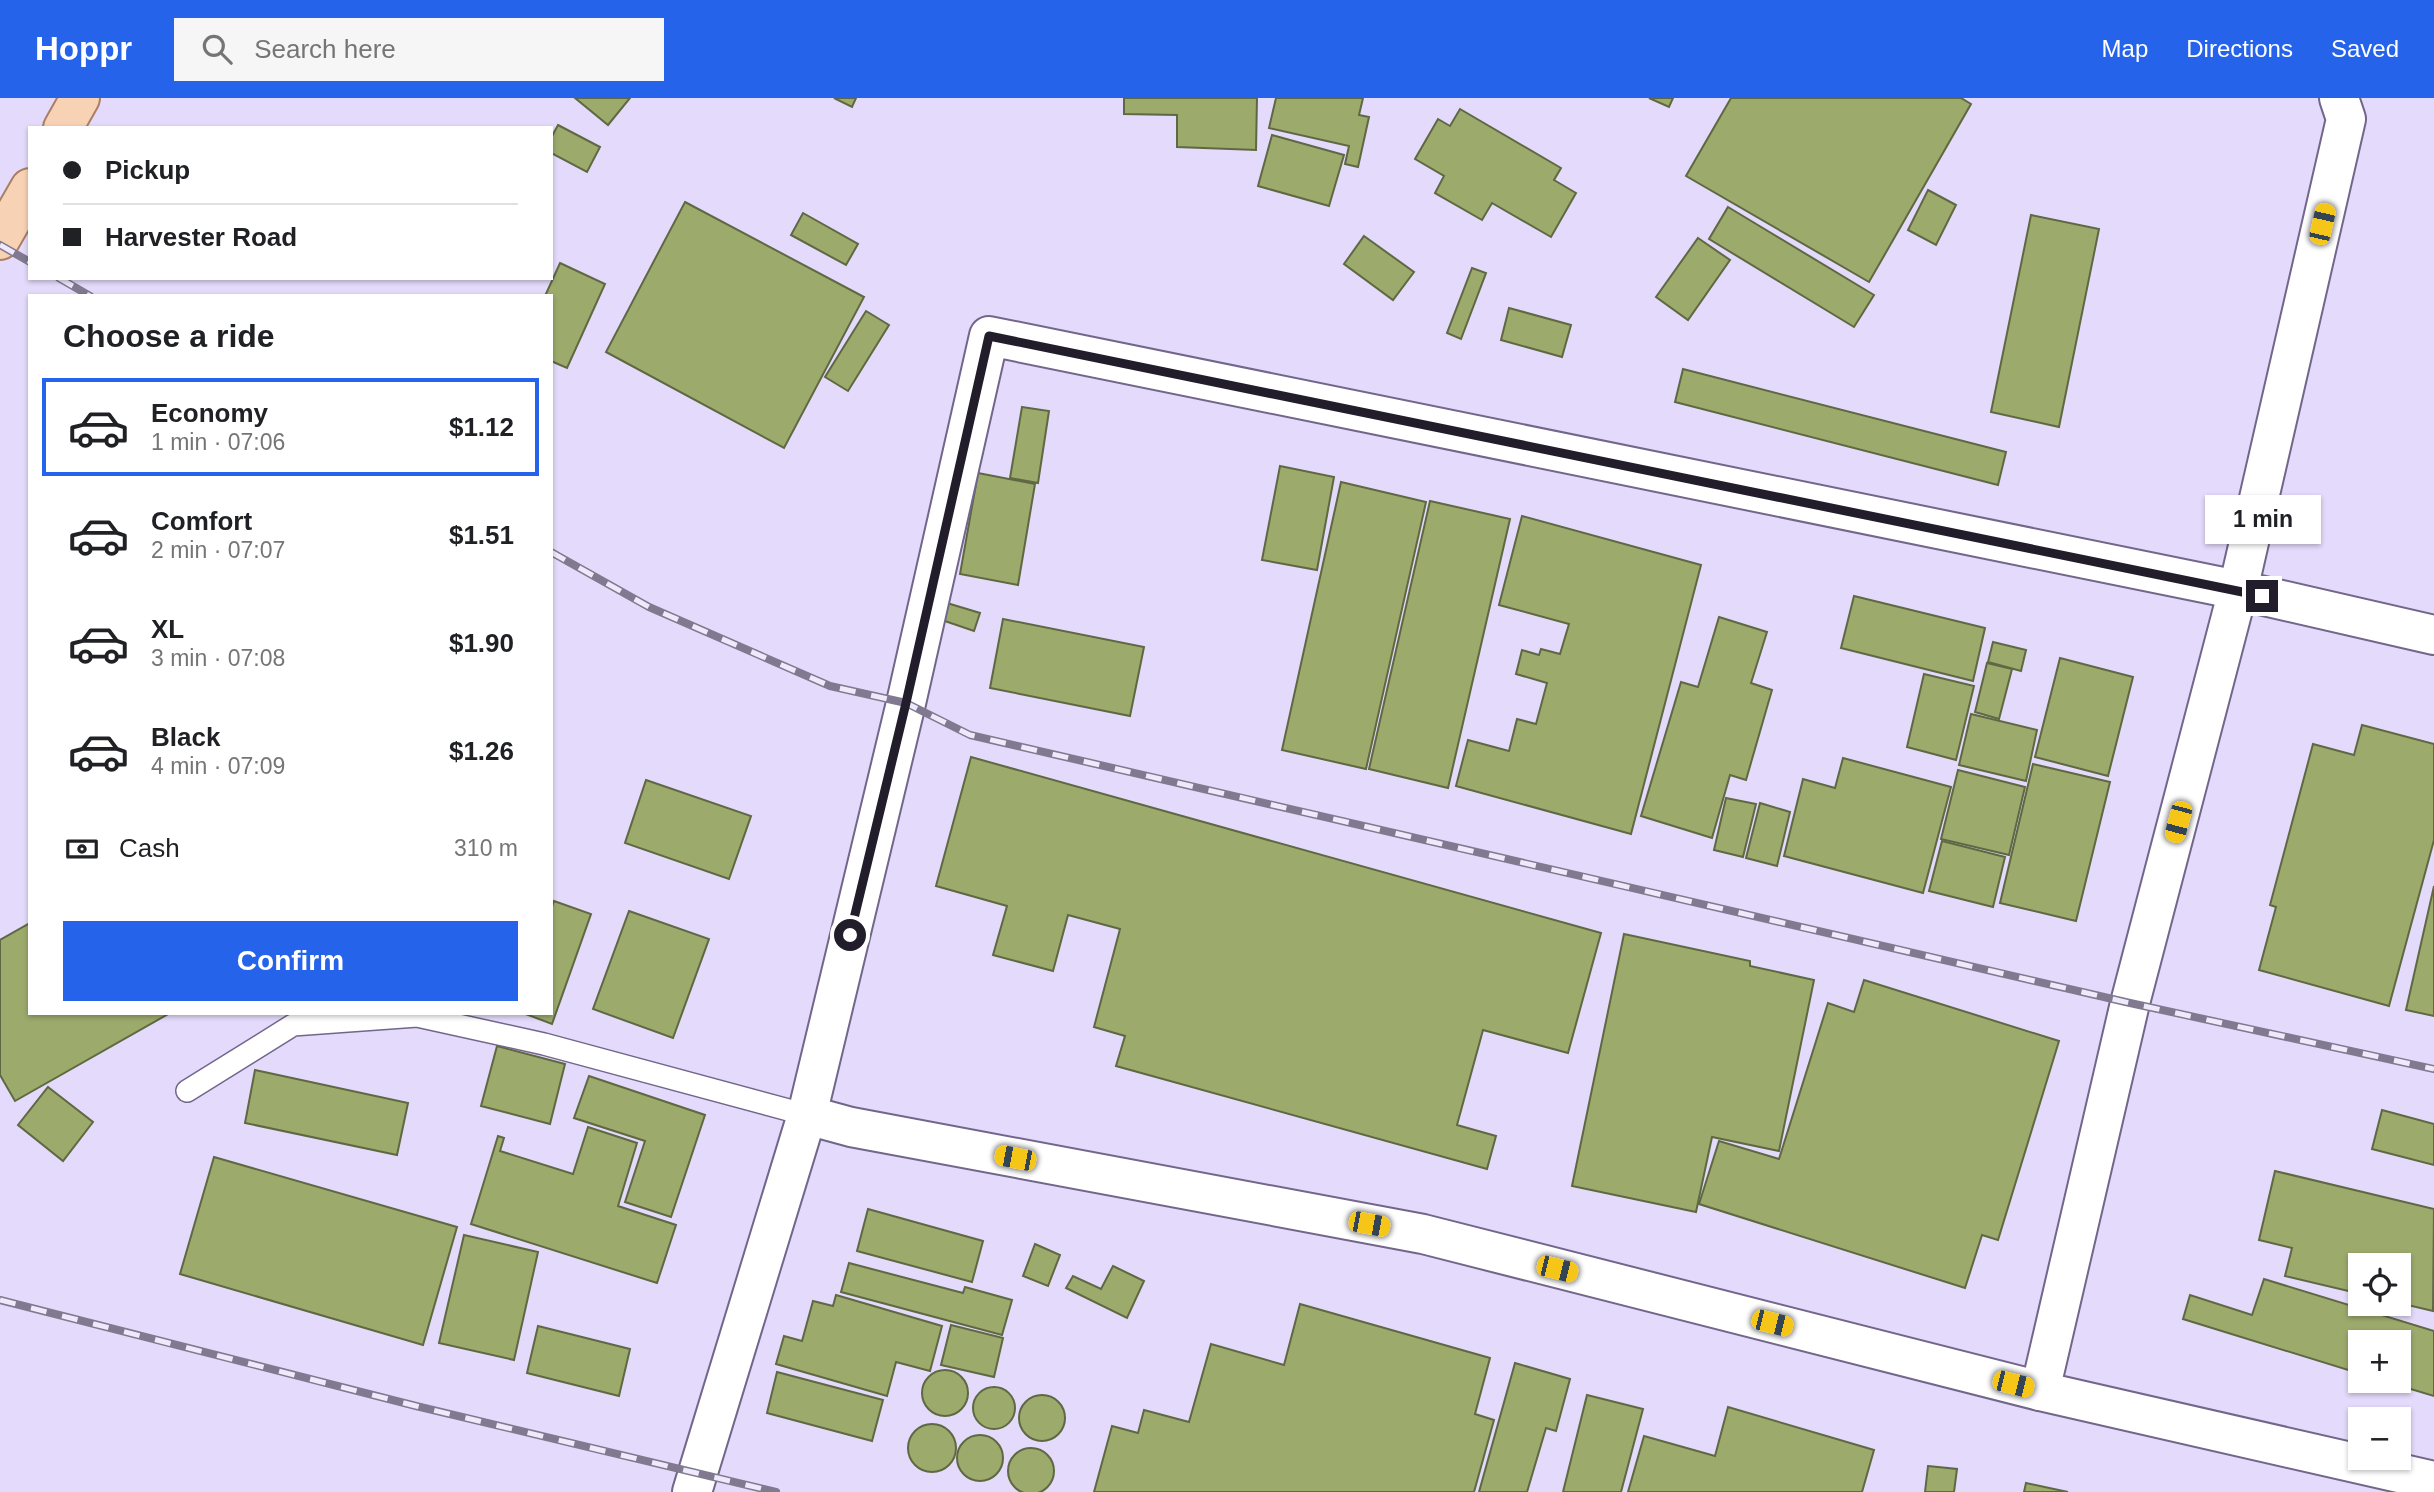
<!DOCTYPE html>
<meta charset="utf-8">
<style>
body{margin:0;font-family:Arial,sans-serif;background:#f6f6f6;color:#202124;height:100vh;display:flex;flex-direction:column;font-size:26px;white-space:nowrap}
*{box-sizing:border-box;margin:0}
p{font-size:23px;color:#757577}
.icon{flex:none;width:38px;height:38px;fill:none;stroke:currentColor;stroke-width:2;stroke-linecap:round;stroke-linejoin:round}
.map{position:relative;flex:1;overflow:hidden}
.details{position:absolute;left:28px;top:196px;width:525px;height:721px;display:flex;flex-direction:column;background:#fff;border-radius:0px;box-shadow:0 2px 5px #0004}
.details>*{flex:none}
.top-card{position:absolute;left:28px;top:28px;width:525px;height:154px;border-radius:0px;box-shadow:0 2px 5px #0004;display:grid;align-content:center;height:154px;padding:0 35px;background:#fff}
.tools{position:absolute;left:2348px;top:1155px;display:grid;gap:14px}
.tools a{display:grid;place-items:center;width:63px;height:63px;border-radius:0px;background:#fff;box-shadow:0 2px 5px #0004;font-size:35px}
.end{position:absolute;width:32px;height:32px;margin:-16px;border:9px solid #221d2b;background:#fff;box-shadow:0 0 0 4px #fff}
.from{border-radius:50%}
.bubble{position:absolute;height:49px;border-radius:0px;background:#fff;box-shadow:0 2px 5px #0004;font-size:23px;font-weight:800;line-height:49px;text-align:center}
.car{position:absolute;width:21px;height:42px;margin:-21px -10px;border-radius:9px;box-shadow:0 0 5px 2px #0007;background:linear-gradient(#f5c518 24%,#345 0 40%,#f5c518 0 76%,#345 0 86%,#f5c518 0)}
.top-card b{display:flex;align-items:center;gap:24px;height:66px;font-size:26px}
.top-card b+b{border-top:2px solid #e0e0e0}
.top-card i{width:18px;height:18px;background:#202124}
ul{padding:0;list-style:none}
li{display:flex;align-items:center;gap:21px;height:98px;margin:0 14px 10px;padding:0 21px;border:4px solid transparent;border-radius:0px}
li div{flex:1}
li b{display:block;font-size:26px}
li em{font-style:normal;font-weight:800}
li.active{border-color:#2563eb}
li>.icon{width:63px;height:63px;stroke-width:1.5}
h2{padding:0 35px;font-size:32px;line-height:84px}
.pay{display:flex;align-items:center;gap:18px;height:77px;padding:0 35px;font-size:26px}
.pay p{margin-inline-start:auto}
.action{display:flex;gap:14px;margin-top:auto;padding:14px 35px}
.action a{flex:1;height:80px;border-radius:0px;background:#2563eb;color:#fff;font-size:28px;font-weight:800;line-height:80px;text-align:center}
header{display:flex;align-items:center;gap:42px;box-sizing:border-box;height:98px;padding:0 35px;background:#2563eb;color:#fff}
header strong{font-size:33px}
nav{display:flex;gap:38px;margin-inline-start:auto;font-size:24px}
.search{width:490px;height:63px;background:#f6f6f6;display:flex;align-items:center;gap:18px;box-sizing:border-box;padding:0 24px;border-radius:0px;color:#757577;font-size:26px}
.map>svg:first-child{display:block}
</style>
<header>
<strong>Hoppr</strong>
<div class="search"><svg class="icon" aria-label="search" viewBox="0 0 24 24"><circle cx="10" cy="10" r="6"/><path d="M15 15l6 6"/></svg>Search here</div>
<nav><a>Map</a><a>Directions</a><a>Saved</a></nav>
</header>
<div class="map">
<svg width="2434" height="1394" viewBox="0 0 2434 1394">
<rect width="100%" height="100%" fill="#e4dafb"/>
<g fill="#9caa6c" stroke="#5f6843" stroke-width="2">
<path d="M575 0H630L608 27Z"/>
<path d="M834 0H856L852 9Z"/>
<path d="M1124 0H1257L1256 52 1177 49V17L1124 16Z"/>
<path d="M1276 0H1363L1359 17 1369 19 1358 69 1345 66 1349 48 1269 30Z"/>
<path d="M1649 0H1673L1669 9Z"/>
<path d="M1731 0H1961L1971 6 1869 184 1686 78Z"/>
<path d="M1460 11 1561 70 1554 82 1576 95 1551 139 1492 105 1482 122 1435 95 1444 78 1415 61 1438 21 1450 28Z"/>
<path d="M558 27 600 49 587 74 551 55V40Z"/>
<path d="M1272 37 1344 57 1329 108 1258 88Z"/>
<path d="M1928 92 1956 107 1936 147 1908 132Z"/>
<path d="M685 104 864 199 784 350 606 254Z"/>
<path d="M1728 109 1874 197 1854 229 1709 141Z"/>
<path d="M803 115 858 146 846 167 791 137Z"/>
<path d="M2031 117 2099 131 2059 329 1991 314Z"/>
<path d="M1364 138 1414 174 1393 202 1344 166Z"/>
<path d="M1698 140 1730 162 1688 222 1656 199Z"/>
<path d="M560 165 605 186 567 270 551 263V198H545Z"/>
<path d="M1472 170 1486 175 1461 241 1447 235Z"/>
<path d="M1509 210 1571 227 1562 259 1501 242Z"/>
<path d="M866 213 889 227 848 293 825 279Z"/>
<path d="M1683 271 2006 354 1998 387 1675 304Z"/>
<path d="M1022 309 1049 313 1038 385 1010 380Z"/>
<path d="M1280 368 1334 379 1317 472 1262 462Z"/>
<path d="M978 375 1035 386 1018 487 960 476Z"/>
<path d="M1341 384 1426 404 1366 671 1282 652Z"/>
<path d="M1430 403 1510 421 1448 690 1369 671Z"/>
<path d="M1522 418 1701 467 1631 736 1456 688 1468 642 1509 653 1517 621 1536 626 1547 585 1516 576 1522 552 1539 557 1541 551 1560 556 1569 526 1499 507Z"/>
<path d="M1854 498 1985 530 1973 583 1841 550Z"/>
<path d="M947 505 980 515 974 533 942 522Z"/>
<path d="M1719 519 1767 534 1751 585 1772 592 1746 682 1730 677 1712 740 1641 718 1681 584 1698 589Z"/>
<path d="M1003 521 1144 549 1130 618 990 590Z"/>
<path d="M1993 544 2026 552 2021 573 1988 564Z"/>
<path d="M2060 560 2133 579 2108 678 2035 659Z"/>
<path d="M1987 565 2012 571 1999 621 1975 614Z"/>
<path d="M1924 576 1974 588 1956 662 1907 649Z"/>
<path d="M1971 616 2037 632 2026 683 1959 667Z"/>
<path d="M2362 627 2434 646V742L2389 908 2259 872 2276 809 2270 807 2313 646 2354 657Z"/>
<path d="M971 659 1601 835 1568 955 1483 932 1457 1027 1496 1038 1487 1071 1116 968 1125 938 1094 929 1120 831 1068 817 1053 873 993 857 1007 808 936 788Z"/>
<path d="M1843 660 1951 689 1923 795 1784 758 1803 681 1835 690Z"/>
<path d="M2033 666 2110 684 2076 823 2000 805Z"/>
<path d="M1958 672 2025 689 2009 757 1941 741Z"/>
<path d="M646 682 751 718 729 781 625 745Z"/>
<path d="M1726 700 1756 706 1743 759 1714 752Z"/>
<path d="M1760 705 1790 714 1777 768 1746 760Z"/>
<path d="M1942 743 2005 759 1993 809 1929 793Z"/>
<path d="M2434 788V918L2406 912Z"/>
<path d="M554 803 591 816 552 926 523 915H551V811Z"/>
<path d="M629 813 709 841 673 940 593 911Z"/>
<path d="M30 825V915H170L15 1003 0 977V842Z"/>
<path d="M1624 836 1750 863V868L1814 882 1779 1053 1712 1039 1696 1114 1572 1088Z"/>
<path d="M1864 882 2059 943 1998 1142 1982 1137 1965 1190 1699 1106 1719 1043 1779 1061 1828 905 1854 914Z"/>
<path d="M497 948 565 966 550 1026 481 1008Z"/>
<path d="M255 972 408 1005 397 1057 245 1025Z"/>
<path d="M589 978 705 1017 671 1119 625 1104 645 1043 574 1020Z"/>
<path d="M48 989 93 1024 63 1063 18 1027Z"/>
<path d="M2382 1012 2434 1026V1067L2372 1051Z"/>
<path d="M588 1029 637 1045 618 1108 676 1127 657 1185 471 1126 498 1038 504 1040 500 1053 573 1076Z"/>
<path d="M214 1059 457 1129 423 1247 180 1176Z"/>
<path d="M2275 1073 2434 1111 2433 1213 2399 1205V1167H2361V1196L2285 1178 2292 1150 2259 1142Z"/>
<path d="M868 1111 983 1143 972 1184 857 1153Z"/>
<path d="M464 1137 538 1154 514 1262 439 1245Z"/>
<path d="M1035 1146 1060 1157 1048 1188 1023 1178Z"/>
<path d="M849 1165 963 1195 965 1189 1012 1202 1002 1237 841 1194Z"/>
<path d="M1113 1168 1144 1183 1127 1220 1066 1190 1073 1178 1101 1191Z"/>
<path d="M2264 1181 2434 1233V1298L2384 1283H2399V1244H2361V1276L2183 1221 2190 1197 2252 1217Z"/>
<path d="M836 1197 942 1228 930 1273 896 1264 887 1298 776 1266 784 1238 802 1243 813 1203 833 1208Z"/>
<path d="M1300 1206 1490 1260 1475 1316 1494 1322 1474 1394H1094L1112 1328 1138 1335 1144 1312 1189 1324 1211 1246 1284 1267Z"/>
<path d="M951 1227 1003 1240 994 1279 941 1267Z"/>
<path d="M538 1228 630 1251 619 1298 527 1275Z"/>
<path d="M1515 1265 1570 1281 1556 1333 1546 1330 1527 1394H1479Z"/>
<circle cx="945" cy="1295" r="23"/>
<path d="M777 1274 883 1302 872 1343 767 1315Z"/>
<circle cx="994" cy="1310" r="21"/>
<path d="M1587 1297 1643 1311 1621 1394H1563Z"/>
<circle cx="1042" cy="1320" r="23"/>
<path d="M1728 1309 1874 1352 1862 1394H1628L1644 1338 1715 1358Z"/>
<circle cx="932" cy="1350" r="24"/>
<circle cx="980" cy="1360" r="23"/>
<circle cx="1031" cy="1373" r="23"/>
<path d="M1928 1368 1957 1371 1954 1394H1925Z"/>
<path d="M2026 1385 2068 1394H2024Z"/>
</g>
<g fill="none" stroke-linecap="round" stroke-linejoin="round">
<g stroke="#72668a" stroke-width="24">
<path id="lane" d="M187 993 293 927 417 918 544 946 807 1017"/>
</g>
<g stroke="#72668a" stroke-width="42">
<g id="street">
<path d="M807 1017 906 605 989 238 2238 492 2434 537"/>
<path d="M2040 1293 2130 905 2238 492 2346 21 2339 0"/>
<path d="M692 1394 807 1017 851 1029 1423 1136 2040 1293 2434 1383"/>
</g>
</g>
<g stroke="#aa7f64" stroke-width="42">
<g id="primary">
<path d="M63 30 80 0"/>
<path d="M0 142 30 90"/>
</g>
</g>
<use href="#lane" stroke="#fff" stroke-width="21"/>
<use href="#street" stroke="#fff" stroke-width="38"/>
<use href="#primary" stroke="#f8d2b4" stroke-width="38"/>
<g stroke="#807990" stroke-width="8">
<g id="rail">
<path d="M0 147 30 164"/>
<path d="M59 180 90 198"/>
<path d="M551 454 649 509 830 588 906 605 970 637 2130 905 2434 971"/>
<path d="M0 1202 416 1308 776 1394"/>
</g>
</g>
<use href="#rail" stroke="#efeafb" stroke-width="5" stroke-dasharray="16" stroke-linecap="butt"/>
</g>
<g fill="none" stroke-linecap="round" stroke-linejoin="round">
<path stroke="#221d2b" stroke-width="9" d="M850 837 906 605 989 238 2262 498"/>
</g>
</svg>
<div class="tools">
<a><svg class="icon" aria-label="locate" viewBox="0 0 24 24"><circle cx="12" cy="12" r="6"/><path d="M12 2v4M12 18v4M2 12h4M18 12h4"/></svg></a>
<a>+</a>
<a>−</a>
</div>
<i class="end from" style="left:850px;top:837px"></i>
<i class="end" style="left:2262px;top:498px"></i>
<div class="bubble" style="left:2205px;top:397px;width:116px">1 min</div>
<i class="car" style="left:2322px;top:126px;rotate:13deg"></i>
<i class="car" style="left:2178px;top:724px;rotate:195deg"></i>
<i class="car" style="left:1015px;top:1060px;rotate:281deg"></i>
<i class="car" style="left:1369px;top:1126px;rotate:101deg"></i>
<i class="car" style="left:1557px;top:1171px;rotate:104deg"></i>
<i class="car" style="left:1772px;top:1225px;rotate:104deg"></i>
<i class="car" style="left:2013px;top:1286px;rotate:104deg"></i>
<div class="top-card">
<b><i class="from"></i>Pickup</b>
<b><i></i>Harvester Road</b>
</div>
<section class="details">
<h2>Choose a ride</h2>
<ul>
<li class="active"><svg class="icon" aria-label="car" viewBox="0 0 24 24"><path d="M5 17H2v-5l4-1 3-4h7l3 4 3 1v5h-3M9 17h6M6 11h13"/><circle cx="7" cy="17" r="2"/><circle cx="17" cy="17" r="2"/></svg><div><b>Economy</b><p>1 min · 07:06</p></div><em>$1.12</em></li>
<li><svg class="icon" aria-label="car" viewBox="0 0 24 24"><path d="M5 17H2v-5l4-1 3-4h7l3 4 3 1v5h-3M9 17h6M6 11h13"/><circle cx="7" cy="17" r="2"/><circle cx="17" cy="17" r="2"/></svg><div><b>Comfort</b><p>2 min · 07:07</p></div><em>$1.51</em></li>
<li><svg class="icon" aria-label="car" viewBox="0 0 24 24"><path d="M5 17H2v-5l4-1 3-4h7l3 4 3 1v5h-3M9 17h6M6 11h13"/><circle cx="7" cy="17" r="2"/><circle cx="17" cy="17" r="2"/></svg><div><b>XL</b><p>3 min · 07:08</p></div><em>$1.90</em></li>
<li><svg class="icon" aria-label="car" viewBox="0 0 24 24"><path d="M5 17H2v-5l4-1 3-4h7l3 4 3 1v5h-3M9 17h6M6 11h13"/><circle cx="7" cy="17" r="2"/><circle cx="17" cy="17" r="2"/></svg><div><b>Black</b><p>4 min · 07:09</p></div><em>$1.26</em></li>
</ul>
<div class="pay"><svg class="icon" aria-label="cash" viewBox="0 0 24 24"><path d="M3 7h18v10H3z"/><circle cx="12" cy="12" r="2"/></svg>Cash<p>310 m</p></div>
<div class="action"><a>Confirm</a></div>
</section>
</div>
